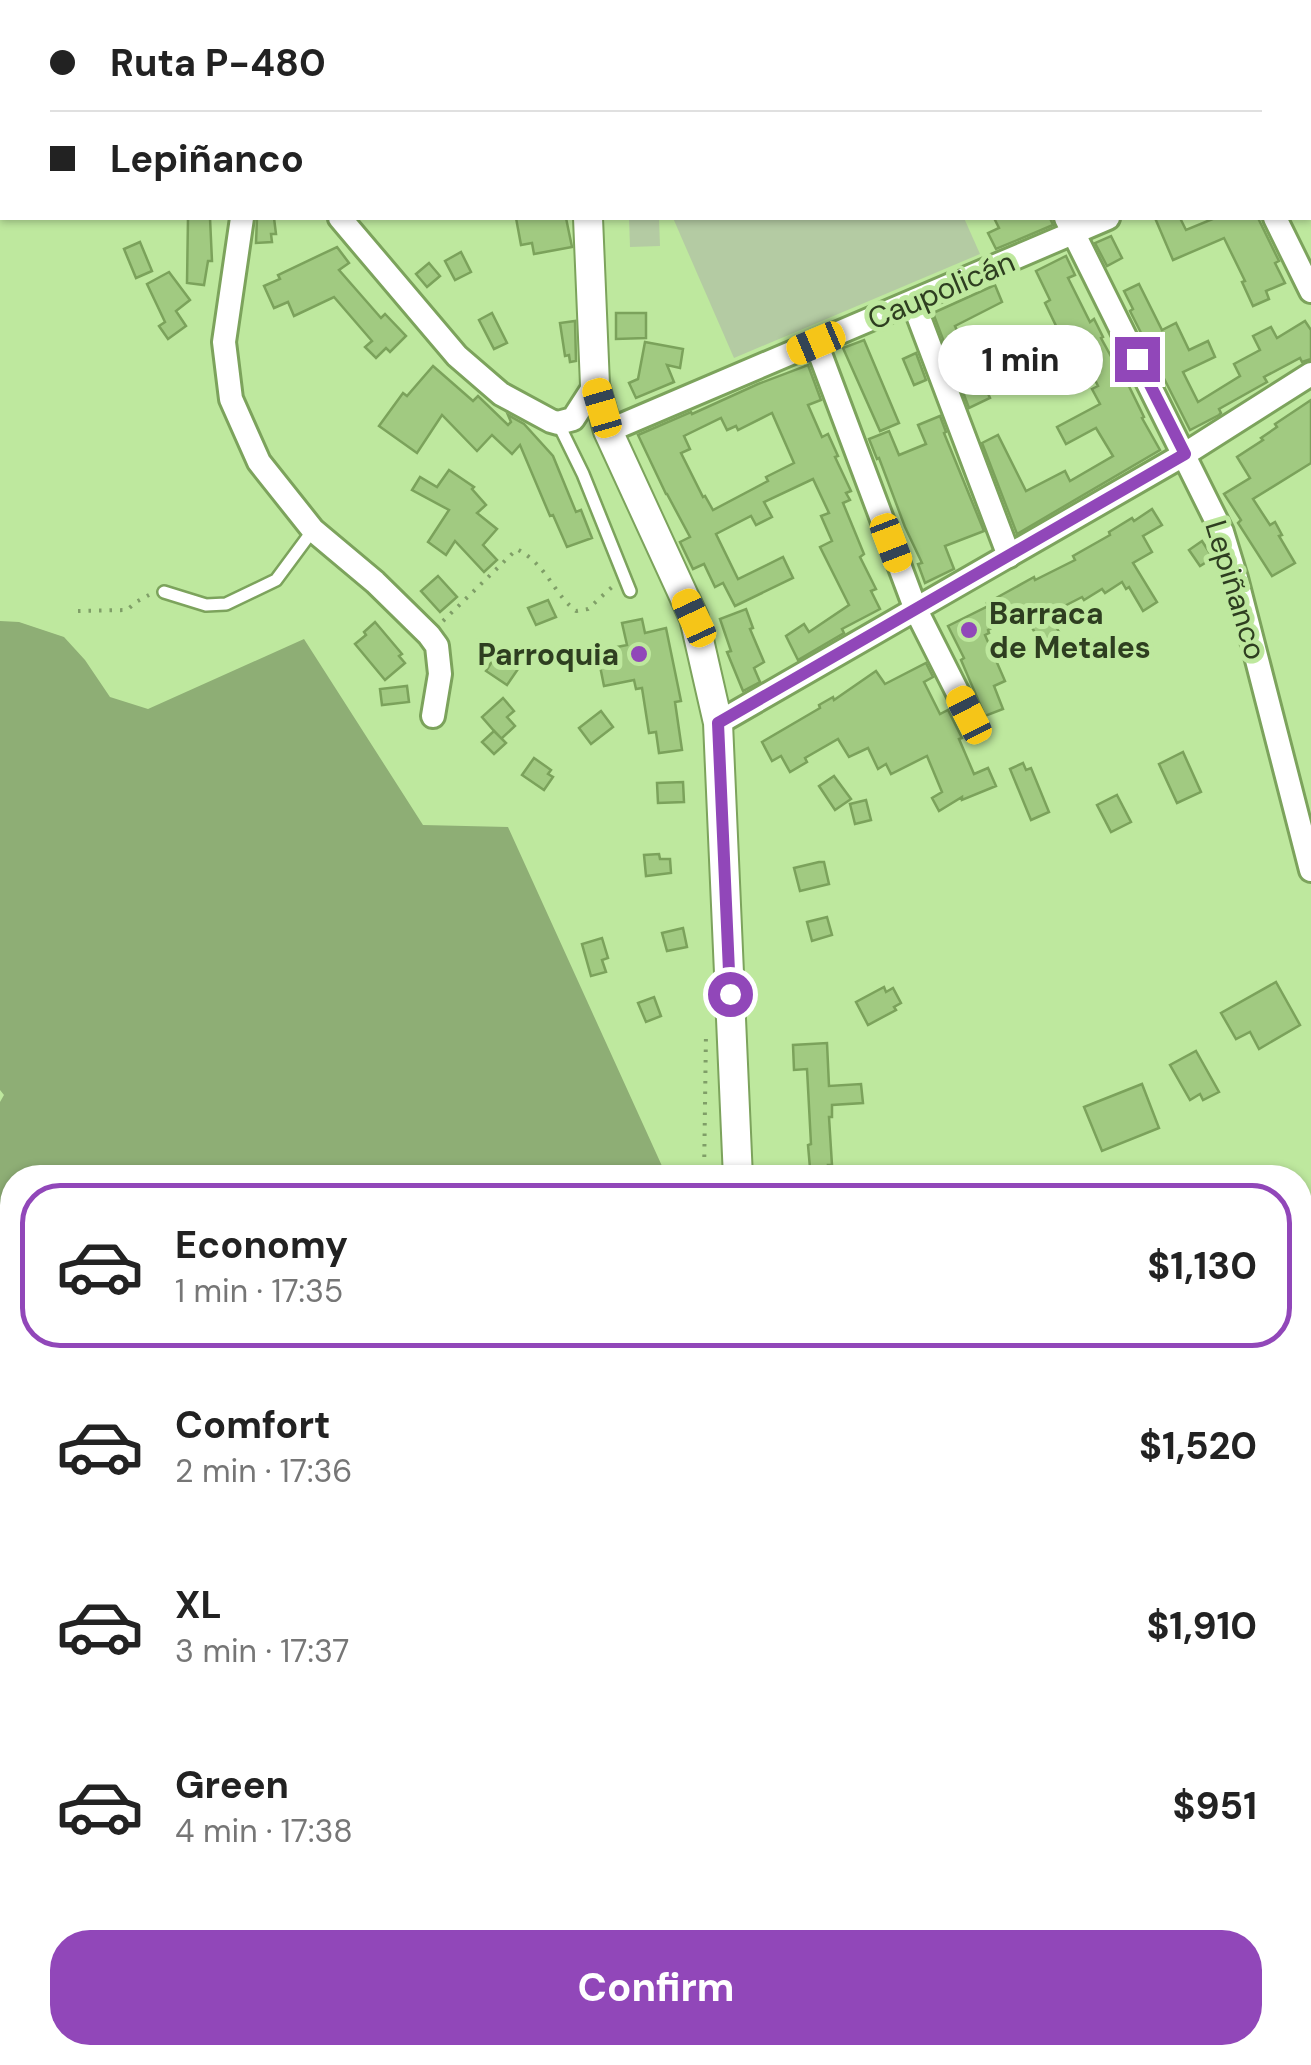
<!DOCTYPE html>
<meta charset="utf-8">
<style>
body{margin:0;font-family:"DM Sans",sans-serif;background:#f2f2f2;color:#222;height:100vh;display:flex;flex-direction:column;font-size:38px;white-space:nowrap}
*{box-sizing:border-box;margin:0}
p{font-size:32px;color:#767676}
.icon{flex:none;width:55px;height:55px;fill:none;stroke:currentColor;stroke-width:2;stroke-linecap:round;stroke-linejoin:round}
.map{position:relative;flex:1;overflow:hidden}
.sheet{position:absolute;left:0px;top:1165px;width:1312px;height:900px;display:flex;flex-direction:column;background:#fff;border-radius:40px 40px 0 0;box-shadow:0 2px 8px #0004}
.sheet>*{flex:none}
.top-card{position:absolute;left:0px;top:0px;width:1312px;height:220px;box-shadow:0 2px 8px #0004;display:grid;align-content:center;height:220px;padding:0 50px;background:#fff}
.end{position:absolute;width:45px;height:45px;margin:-22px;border:12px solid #9147b9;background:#fff;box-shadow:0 0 0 5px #fff}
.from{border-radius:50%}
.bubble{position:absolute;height:70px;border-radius:35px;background:#fff;box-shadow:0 2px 8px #0004;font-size:32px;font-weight:700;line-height:70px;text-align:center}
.car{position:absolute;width:30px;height:60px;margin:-30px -15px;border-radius:12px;box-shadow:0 0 8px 2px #0007;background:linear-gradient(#f5c518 24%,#345 0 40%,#f5c518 0 76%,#345 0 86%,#f5c518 0)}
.top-card b{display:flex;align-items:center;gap:35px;height:95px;font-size:38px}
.top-card b+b{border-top:2px solid #e0e0e0}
.top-card i{width:25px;height:25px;background:#222}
ul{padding:18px 0 0;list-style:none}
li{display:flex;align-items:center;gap:30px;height:165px;margin:0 20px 15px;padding:0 30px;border:5px solid transparent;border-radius:40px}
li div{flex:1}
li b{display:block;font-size:38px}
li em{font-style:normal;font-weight:700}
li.on{border-color:#9147b9}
li>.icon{width:90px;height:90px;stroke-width:1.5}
.action{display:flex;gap:20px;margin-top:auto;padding:20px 50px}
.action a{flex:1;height:115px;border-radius:40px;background:#9147b9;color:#fff;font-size:40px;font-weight:700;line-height:115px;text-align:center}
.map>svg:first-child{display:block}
</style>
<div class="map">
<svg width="1311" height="2065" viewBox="0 0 1311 2065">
<rect width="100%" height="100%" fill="#bee89e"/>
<g fill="#b4cba3">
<path d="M629 218H659L660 246 630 247Z"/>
<path d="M673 218H964L980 254 734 358Z"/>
</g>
<g fill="#8eae75">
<path d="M0 621 19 622 64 637 85 660 110 697 148 709 304 639 423 825 508 827 667 1177 12 1178V1239L0 1233V1102L4 1095 0 1090Z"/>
<path d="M12 1326V2052H989L996 2065H0V1333Z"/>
</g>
<g fill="#a1ca81" stroke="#7ba25b" stroke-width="2.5" fill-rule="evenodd">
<path d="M188 218H210L212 261H208L204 285 187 283Z"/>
<path d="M257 218H274L276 234H271L272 242 256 243Z"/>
<path d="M516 218H566L572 247 534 254 532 243 521 245Z"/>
<path d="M994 218H1050L1053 225 996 249 988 233 999 228Z"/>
<path d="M1155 218H1180L1186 230 1215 218H1258L1279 261 1275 263 1285 283 1266 291 1269 299 1253 306 1242 282 1245 281 1224 238 1173 260Z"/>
<path d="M1111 236 1122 258 1107 266 1095 243Z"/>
<path d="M140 242 152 271 136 278 124 249Z"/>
<path d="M337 247 349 263 339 270 381 318 385 314 406 336 390 352 386 348 376 358 365 347 372 341 334 297 294 316 288 302 274 308 264 286 280 279 278 275Z"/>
<path d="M461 252 471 272 455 280 445 261Z"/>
<path d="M1066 256 1075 275 1068 278 1090 322 1094 319 1103 337 1101 338 1118 369 1120 368 1144 417 1142 418 1160 450 1017 534 982 443 998 435 1026 491 1065 471 1070 481 1113 456 1096 428 1066 444 1057 427 1100 404 1092 389 1098 386 1085 360 1048 379 1042 367 1035 370 1024 348 1058 330 1045 303 1050 300 1036 271Z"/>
<path d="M429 263 440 276 427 287 416 274Z"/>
<path d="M169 272 190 300 176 311 186 326 168 339 159 326 165 322 147 284Z"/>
<path d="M1139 284 1162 330 1176 323 1189 350 1208 341 1215 357 1183 372 1198 402 1240 376 1234 364 1260 350 1253 336 1271 327 1277 338 1305 321 1311 330V359L1302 362 1300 358 1264 377 1267 382 1219 409 1221 413 1219 415 1190 430 1130 311 1133 309 1124 291Z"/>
<path d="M995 285 1002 302 955 326 973 367 981 364 988 381 983 383 990 398 969 408 933 313Z"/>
<path d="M492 313 507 343 494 349 479 320Z"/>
<path d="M616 313H646V338L616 339Z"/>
<path d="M575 321 576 361 570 362 569 355 565 356 560 323Z"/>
<path d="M864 340 899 423 880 431 843 348Z"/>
<path d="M645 342 683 349 680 368 667 365 674 382 636 398 629 383 638 379Z"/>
<path d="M916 353 926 380 914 385 903 359Z"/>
<path d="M808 365 821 400 808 405 822 437 828 434 838 456 835 457 851 491 846 493 850 500 843 503 864 554 860 557 876 589 871 591 880 609 842 629 844 633 798 660 786 636 804 624 809 632 849 605 820 547 832 541 821 516 829 513 813 479 764 502 772 517 756 525 751 516 716 534 738 579 783 557 793 578 735 606 723 583 715 587 704 564 693 569 680 542 690 537 667 494H666L638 435 691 412 692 414 758 384ZM772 413 794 463 766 477 768 481 713 510 705 496 703 497 681 453 690 449 684 436 721 418 727 430 736 426 738 430Z"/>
<path d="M433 366 473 401 478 396 508 425 511 422 508 415 524 424 553 456 576 512 581 510 592 538 567 547 553 515 550 516 520 445 512 454 492 435 477 451 442 415 417 453 379 426 403 393 407 396Z"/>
<path d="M1311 400V463L1253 499 1270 525 1275 522 1282 535 1279 536 1295 563 1272 576 1238 523 1241 520 1224 494 1250 478 1237 457 1263 440 1261 438 1277 427 1275 424Z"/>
<path d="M940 416 946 432 944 433 984 531 945 546 954 569 925 583 918 564 922 563 905 527 879 458 877 459 869 439 889 431 899 455 926 444 918 425Z"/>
<path d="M449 470 474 487 472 489 486 505 477 513 497 529 483 545 497 560 484 572 455 541 446 555 428 542 449 510 412 490 420 477 437 487Z"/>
<path d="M1152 509 1162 525 1143 536 1152 552 1133 563 1157 602 1143 611 1129 587 1126 589 1122 582 1105 593 1102 589 1084 600 1082 597 1049 614 1059 632 1040 642 1023 611 988 630 989 633 985 635 1005 681 994 686 1003 709 985 716 961 660 964 658 948 626 988 606 987 603 1034 577 1035 580 1075 560 1073 556 1110 535 1109 532 1132 518 1134 521Z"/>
<path d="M1202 541 1213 558 1200 566 1189 550Z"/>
<path d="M438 576 457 597 440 612 421 591Z"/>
<path d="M548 600 556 617 536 625 528 608Z"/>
<path d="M746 609 753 628 750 629 764 662 754 668 760 682 743 691 727 652 731 651 720 619Z"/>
<path d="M642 619 645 633 666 628 681 701 675 702 682 750 659 753 656 732 649 733 642 688 636 689 634 680 604 686 597 651 627 645 622 623Z"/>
<path d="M375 622 402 654 399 656 405 663 385 680 355 644 366 635 364 632Z"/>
<path d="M498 652 520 666 507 685 486 671Z"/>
<path d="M926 663 933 677 924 682 940 714 948 710 962 738 959 739 974 774 988 768 996 786 962 800V797L939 811 932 798 942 792 927 756 891 774 886 764 878 769 868 748 849 757 838 739 805 758 807 762 790 772 781 756 772 761 762 742 820 708 819 705 833 697 834 700 876 671 885 684Z"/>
<path d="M407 686 409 702 382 705 380 689Z"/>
<path d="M503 698 514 711 507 717 515 726 501 739 482 717Z"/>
<path d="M601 711 613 727 591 744 579 728Z"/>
<path d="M494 731 506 743 494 754 482 742Z"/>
<path d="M1183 752 1201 792 1177 803 1159 764Z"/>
<path d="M534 758 551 770 548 774 553 777 544 790 522 775Z"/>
<path d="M1023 763 1026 770 1031 768 1049 812 1031 820 1010 769Z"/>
<path d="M834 776 851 799 835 810 819 786Z"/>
<path d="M683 782 684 802 658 803 657 783Z"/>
<path d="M1117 795 1131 822 1111 832 1097 805Z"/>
<path d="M866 800 871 820 855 824 850 804Z"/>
<path d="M659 854 660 859H670L671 873 646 876 644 855Z"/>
<path d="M819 862H824L829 884 800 891 794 868Z"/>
<path d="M827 917 832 935 812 941 807 922Z"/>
<path d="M683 928 687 947 667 951 662 933Z"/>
<path d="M602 938 608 958 602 960 606 972 591 976 582 944Z"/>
<path d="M1276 982 1300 1025 1259 1049 1250 1032 1236 1039 1221 1013Z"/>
<path d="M884 987 886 992 893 988 901 1003 894 1007 896 1010 868 1025 856 1002Z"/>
<path d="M654 997 661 1016 646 1022 638 1003Z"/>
<path d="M827 1043 829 1086 861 1084 863 1103 832 1105V1117H829L832 1165H828L829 1178H815L814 1167 810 1168 808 1145 811 1144 807 1069 794 1070 793 1045Z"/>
<path d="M1196 1051 1219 1092 1203 1100 1200 1094 1190 1100 1170 1065Z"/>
<path d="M1142 1084 1159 1128 1102 1151 1084 1107Z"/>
</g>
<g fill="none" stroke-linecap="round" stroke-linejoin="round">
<g stroke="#7ca35c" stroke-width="16">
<g id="service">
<path d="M558 423 583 474 630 591"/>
<path d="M164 592 206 605 226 604 276 580 313 530"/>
</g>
</g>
<g stroke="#7ca35c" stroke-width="28">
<g id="minor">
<path d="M709 0 710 2"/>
<path d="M1170 0 1172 2"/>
<path d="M959 2 966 0"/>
<path d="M1310 131 1311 130"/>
<path d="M242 218 224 342 231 399 259 462 313 530 375 582 429 635 437 646 440 674 433 716"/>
<path d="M340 218 457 356 501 394 551 421 558 423 573 419 595 385"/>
<path d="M1066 218 1222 532 1236 578 1311 870"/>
<path d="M1275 218 1311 291"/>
<path d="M913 302 1009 556"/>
<path d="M816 343 916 610 969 715"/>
<path d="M608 431 1108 218"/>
<path d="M718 723 1185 454 1311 374"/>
<path d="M1300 1371 1311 1366"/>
</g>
</g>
<g stroke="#7ca35c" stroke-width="32">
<g id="tertiary">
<path d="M179 0 180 2"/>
<path d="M578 0V2"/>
<path d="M303 2 310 0"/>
<path d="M588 218 595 385 608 431 694 618 718 723 738 1178"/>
<path d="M985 2052 992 2065"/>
</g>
</g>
<g stroke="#7f9e67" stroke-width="4" stroke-dasharray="2.5 8" stroke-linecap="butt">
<path d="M78 611 127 610 136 602 149 595"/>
<path d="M443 621 517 549C549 567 551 591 576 611L588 609 612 587"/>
<path d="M704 1178 706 1032"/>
<path d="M747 2052 754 2065"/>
</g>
<use href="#service" stroke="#fff" stroke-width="11"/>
<use href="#minor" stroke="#fff" stroke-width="22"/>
<use href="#tertiary" stroke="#fff" stroke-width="28"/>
</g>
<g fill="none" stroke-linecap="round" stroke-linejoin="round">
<path stroke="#9147b9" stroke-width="12" d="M730 994 718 723 1185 454 1137 359"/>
</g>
<g fill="#9147b9" stroke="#bee89e" stroke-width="4">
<circle cx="969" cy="630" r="10"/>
<circle cx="639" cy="654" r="10"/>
</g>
<g text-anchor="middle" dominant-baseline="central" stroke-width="10" stroke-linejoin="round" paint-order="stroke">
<g font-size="30" fill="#2e3e20" stroke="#bee89e">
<text transform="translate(941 290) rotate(-23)">Caupolicán</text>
<text transform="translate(1236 590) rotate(73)">Lepiñanco</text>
</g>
<g font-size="30" font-weight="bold" fill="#2e3e20" stroke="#bee89e" text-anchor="start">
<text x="989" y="613">Barraca<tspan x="989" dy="34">de Metales</tspan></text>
<text x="619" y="654" text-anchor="end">Parroquia</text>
</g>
</g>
</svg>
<i class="end from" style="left:730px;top:994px"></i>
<i class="end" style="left:1137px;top:359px"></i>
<div class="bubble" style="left:938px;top:325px;width:165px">1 min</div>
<i class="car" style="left:816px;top:343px;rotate:247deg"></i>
<i class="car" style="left:602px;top:408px;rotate:344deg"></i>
<i class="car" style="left:891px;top:543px;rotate:159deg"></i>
<i class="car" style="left:694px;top:618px;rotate:335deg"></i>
<i class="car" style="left:969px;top:715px;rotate:333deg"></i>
<div class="top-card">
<b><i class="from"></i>Ruta P-480</b>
<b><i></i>Lepiñanco</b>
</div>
<section class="sheet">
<ul>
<li class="on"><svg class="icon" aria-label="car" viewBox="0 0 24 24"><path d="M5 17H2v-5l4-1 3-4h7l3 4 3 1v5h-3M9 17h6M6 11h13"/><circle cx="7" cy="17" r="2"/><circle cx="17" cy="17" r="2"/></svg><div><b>Economy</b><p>1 min · 17:35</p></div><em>$1,130</em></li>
<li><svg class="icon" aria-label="car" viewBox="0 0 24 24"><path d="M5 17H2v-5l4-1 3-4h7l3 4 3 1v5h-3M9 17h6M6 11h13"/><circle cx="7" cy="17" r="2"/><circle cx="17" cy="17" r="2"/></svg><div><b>Comfort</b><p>2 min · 17:36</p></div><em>$1,520</em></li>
<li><svg class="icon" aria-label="car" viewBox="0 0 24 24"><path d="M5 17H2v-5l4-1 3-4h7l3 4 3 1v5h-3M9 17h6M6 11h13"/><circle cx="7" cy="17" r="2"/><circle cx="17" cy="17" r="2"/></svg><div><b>XL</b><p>3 min · 17:37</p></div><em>$1,910</em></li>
<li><svg class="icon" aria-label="car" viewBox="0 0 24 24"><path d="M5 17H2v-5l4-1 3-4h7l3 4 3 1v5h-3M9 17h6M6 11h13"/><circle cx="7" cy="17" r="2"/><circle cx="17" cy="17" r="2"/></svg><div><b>Green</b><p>4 min · 17:38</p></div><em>$951</em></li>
</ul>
<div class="action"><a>Confirm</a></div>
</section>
</div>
